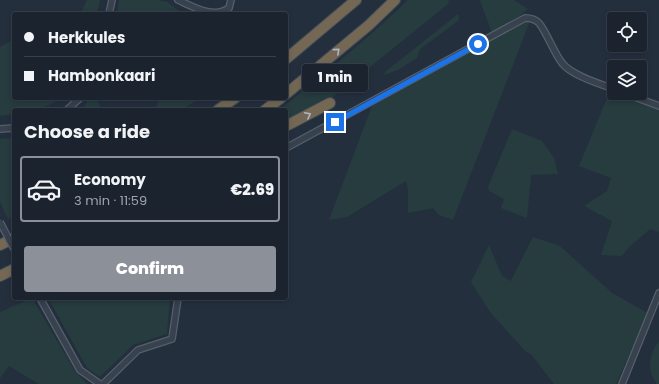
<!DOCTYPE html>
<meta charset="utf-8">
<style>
body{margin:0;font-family:Poppins,sans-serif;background:#282f3a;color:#f1f3f6;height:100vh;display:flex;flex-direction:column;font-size:15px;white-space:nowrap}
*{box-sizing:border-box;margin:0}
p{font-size:13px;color:#a0a4aa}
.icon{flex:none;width:22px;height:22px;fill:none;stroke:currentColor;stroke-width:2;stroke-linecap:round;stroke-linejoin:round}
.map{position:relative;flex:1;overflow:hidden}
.sheet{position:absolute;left:12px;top:108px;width:276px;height:192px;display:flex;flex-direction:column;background:#1b232e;border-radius:4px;box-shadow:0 2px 6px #0003,0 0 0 1px #39404a}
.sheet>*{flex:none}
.guide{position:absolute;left:12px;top:12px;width:276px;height:88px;border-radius:4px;box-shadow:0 2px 6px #0003,0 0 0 1px #39404a;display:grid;align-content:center;height:88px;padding:0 12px;background:#1b232e}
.controls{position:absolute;left:607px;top:12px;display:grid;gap:8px}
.controls a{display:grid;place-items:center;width:40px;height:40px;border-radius:4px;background:#1b232e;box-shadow:0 2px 6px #0003,0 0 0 1px #39404a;font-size:20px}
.end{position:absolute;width:18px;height:18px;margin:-9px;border:5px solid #1a73e8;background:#fff;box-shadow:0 0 0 2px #fff}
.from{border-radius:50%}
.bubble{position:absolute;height:28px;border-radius:4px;background:#1b232e;box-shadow:0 2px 6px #0003,0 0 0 1px #39404a;font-size:13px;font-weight:800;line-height:28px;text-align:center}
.guide b{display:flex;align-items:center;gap:14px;height:38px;font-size:15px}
.guide b+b{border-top:1px solid #39404a}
.guide i{width:10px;height:10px;background:#f1f3f6}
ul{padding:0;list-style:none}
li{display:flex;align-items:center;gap:12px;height:66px;margin:0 8px 6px;padding:0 4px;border:2px solid transparent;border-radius:4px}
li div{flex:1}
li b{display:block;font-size:15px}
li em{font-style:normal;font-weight:800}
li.selected{border-color:#8c9099}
li>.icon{width:36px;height:36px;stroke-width:1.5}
h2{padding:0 12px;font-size:18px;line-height:48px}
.primary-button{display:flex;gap:8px;margin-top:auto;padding:8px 12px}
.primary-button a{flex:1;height:46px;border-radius:4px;background:#8c9099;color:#fff;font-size:16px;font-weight:800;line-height:46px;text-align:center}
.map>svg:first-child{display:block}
</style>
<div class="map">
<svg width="659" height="384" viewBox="0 0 659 384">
<rect width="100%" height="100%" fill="#242f3e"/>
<g fill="#263c3f">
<path d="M87 0H100L97 14H80Z"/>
<path d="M119 0H158L167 2 183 14H117Z"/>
<path d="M408 0H449L448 4 328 101 286 123V110H279C324 75 367 39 408 0Z"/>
<path d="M480 0H514L528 9 515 19 492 33Z"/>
<path d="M458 14 459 18 458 21 420 49 417 58 398 70 384 75 385 72Z"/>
<path d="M527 20 530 21 453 220 439 215 433 208 408 213V190L406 181 347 217 329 220 372 106 500 35 512 27Z"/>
<path d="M14 39V98H60C42 111 36 110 14 110V114L0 116V47Z"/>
<path d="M610 91 659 110V232L650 229 628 248 622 256 601 255 612 221 584 206 607 191 611 178 579 166Z"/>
<path d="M89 98H96L102 110H82Z"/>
<path d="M160 98H199L182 110H152L155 109Z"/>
<path d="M512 129 542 141 554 158 558 174 531 175 527 218 501 208 504 199 489 191 488 187Z"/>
<path d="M14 138V215L8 219 0 202V139Z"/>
<path d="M533 237 560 246 612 293 648 313 616 384H554L531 354 525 351 490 312 471 282 489 245 502 276 511 281Z"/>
<path d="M32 298 75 371 87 384H39L9 366 0 378V312Z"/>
<path d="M48 298H170L167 334 133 345 100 377 87 368Z"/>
<path d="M659 341V384H657C646 370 649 355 659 341Z"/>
</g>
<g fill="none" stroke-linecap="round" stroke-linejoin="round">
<g stroke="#565f6c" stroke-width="8">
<g id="minor">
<path d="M178 0C193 7 214 19 229 8L231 0"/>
<path d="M109 14 112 0"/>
<path d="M624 93 659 106"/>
<path d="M67 110 80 98"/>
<path d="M0 129 14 128"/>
<path d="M286 148 525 18C530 18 535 19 539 23 547 33 553 51 562 63 571 75 600 84 614 89"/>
<path d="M40 298 80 370 100 384"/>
<path d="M103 384 138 350 172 339 178 298"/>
<path d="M622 384 659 293"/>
</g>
</g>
<g stroke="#434c59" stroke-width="12">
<g id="motorway">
<path d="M286 59 356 0"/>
<path d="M286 94 369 25 395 0"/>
<path d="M218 110 235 98"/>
<path d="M265 110 281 98"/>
<path d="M286 126 330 103"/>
<path d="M0 245 14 238"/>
<path d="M0 276 14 269"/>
</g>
</g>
<use href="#minor" stroke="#38414e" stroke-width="5.5"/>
<use href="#motorway" stroke="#746855" stroke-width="10"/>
<g stroke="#565f6c" stroke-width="8" stroke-linecap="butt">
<path id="minor-bridge" d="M0 222 14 249"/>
</g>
<use href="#minor-bridge" stroke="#38414e" stroke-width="5.5"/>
</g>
<defs><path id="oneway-chevron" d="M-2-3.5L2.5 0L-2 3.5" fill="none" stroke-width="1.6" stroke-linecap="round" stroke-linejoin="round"/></defs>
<g stroke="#aeb4bd">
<use href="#oneway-chevron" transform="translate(337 51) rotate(-41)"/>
<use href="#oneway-chevron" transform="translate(308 115) rotate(-27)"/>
</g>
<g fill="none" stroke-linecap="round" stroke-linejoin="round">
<path stroke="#1a73e8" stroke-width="5" d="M335 122 478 44"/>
</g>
</svg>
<div class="controls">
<a><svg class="icon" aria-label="locate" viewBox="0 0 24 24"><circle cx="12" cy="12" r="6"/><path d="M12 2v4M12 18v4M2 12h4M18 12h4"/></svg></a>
<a><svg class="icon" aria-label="layers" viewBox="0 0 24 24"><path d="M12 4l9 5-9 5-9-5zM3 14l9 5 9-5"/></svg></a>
</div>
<i class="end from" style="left:478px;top:44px"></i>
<i class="end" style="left:335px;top:122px"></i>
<div class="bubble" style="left:302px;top:64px;width:66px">1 min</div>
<div class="guide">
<b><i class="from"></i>Herkkules</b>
<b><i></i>Hambonkaari</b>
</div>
<section class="sheet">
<h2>Choose a ride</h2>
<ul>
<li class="selected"><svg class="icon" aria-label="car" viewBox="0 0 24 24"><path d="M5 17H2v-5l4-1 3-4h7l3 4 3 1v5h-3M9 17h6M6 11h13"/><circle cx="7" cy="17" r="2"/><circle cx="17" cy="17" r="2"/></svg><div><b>Economy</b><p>3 min · 11:59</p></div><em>€2.69</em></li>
</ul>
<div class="primary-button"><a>Confirm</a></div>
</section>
</div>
